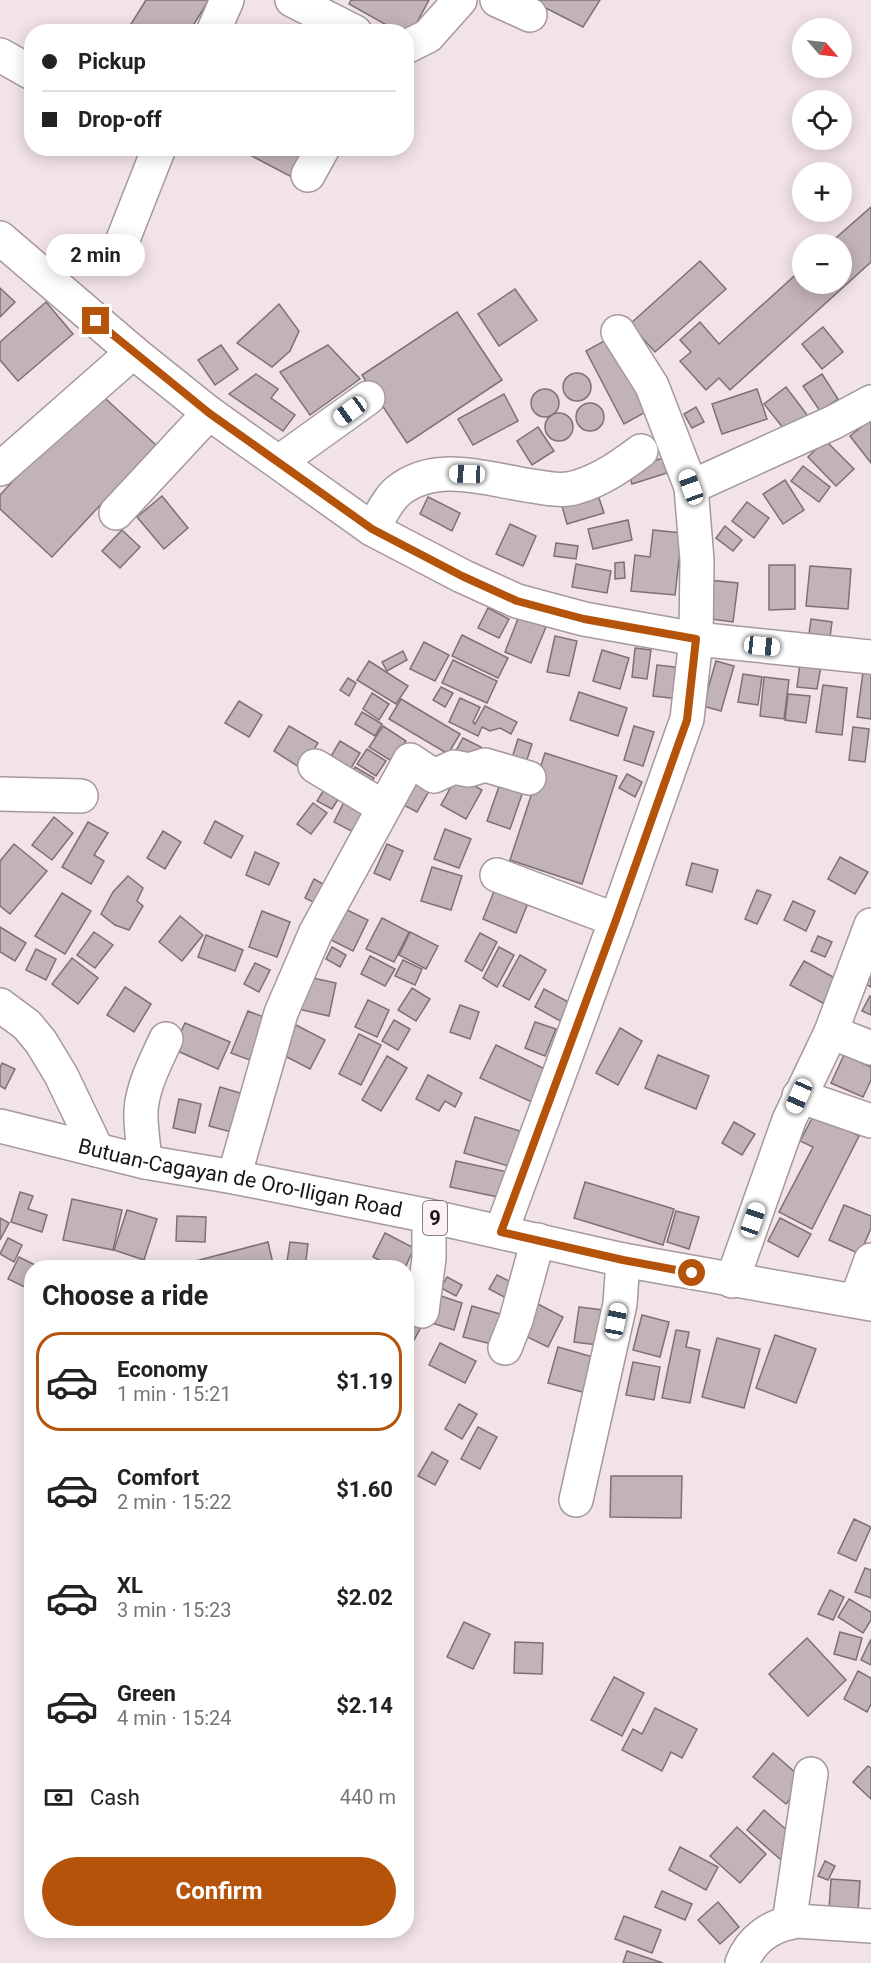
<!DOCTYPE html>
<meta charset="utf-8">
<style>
body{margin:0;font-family:Roboto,sans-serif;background:#f6f6f6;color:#222;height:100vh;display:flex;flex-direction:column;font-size:22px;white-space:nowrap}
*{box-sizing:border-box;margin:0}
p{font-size:20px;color:#767676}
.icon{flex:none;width:33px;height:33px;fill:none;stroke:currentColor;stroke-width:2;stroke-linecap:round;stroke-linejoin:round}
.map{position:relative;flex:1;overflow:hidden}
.panel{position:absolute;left:24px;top:1260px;width:390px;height:678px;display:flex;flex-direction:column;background:#fff;border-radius:24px;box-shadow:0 3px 15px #0003}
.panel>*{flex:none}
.banner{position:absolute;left:24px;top:24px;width:390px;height:132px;border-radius:24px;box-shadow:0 3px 15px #0003;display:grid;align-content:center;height:132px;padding:0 18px;background:#fff}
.needle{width:39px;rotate:118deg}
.fabs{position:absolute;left:792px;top:18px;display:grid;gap:12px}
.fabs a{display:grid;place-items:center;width:60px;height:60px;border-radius:50%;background:#fff;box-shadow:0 3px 15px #0003;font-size:30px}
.end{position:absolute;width:27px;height:27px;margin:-14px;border:8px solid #b45309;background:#fff;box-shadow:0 0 0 3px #fff}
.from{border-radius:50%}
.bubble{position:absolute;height:42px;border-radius:21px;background:#fff;box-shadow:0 3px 15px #0003;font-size:20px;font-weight:700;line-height:42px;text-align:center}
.car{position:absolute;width:18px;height:36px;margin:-18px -9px;border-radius:8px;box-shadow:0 0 4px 2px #0007;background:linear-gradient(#fff 24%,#345 0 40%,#fff 0 76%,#345 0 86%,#fff 0)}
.banner b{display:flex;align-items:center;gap:21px;height:57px;font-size:22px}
.banner b+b{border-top:2px solid #e0e0e0}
.banner i{width:15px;height:15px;background:#222}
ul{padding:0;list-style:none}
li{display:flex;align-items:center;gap:18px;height:99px;margin:0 12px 9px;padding:0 6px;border:3px solid transparent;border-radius:24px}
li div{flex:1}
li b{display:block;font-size:22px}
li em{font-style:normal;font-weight:700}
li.on{border-color:#b45309}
li>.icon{width:54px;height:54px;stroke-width:1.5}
h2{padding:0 18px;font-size:27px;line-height:72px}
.pay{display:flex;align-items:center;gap:15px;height:66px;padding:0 18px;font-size:22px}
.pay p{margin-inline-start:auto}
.action{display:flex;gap:12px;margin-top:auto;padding:12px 18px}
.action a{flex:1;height:69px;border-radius:36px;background:#b45309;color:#fff;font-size:24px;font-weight:700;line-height:69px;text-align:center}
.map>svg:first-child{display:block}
</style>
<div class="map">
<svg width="871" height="1963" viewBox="0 0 871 1963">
<rect width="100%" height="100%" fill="#f2e3e6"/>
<g fill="#c2b3b6" stroke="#7e7174" stroke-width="1.5">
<path d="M146 0H209L189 32H126Z"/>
<path d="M351 0H429L409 37 406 32H399L349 4Z"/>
<path d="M530 0H600L583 27Z"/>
<path d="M61 25 77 32H58Z"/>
<path d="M253 148H321L303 183 250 155Z"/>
<path d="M871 207V262L730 390 719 378 706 390 680 361 691 352 680 340 700 322 719 344 802 269V284H842V244H829Z"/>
<path d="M700 261 726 289 655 352 630 324Z"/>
<path d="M0 288 15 302 0 317Z"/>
<path d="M515 289 537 320 499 346 478 314Z"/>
<path d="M46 302 73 334 18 381 0 360V342Z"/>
<path d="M279 304 299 331 290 351 272 367 237 343Z"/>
<path d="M457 312 502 380 407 443 362 375Z"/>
<path d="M823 327 843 352 822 369 802 344Z"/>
<path d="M613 336 651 409 624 424 586 351Z"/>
<path d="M221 345 238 369 215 385 198 360Z"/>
<path d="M328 345 360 379 310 415 280 372Z"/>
<circle cx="577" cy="387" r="14"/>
<path d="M256 374 278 389 271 398 295 415 283 431 229 394Z"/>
<path d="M822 374 838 399 820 411 803 386Z"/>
<path d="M786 387 808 416 787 433 764 404Z"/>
<path d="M757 389 767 419 722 434 712 404Z"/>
<circle cx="545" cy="403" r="14"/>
<path d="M96 390 156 445 52 557 0 509V495Z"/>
<path d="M504 394 518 421 473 445 458 419Z"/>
<circle cx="590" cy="417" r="14"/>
<path d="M696 407 704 422 692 428 684 414Z"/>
<circle cx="559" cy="427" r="14"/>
<path d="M871 419V463L850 436Z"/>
<path d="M538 427 554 451 532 465 517 441Z"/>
<path d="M825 440 854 469 836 486 808 457Z"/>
<path d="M663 458 667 473 632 484 628 469Z"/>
<path d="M803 466 830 487 819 502 791 481Z"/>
<path d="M785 480 804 510 783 524 763 494Z"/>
<path d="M598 495 604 513 567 524 562 506Z"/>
<path d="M162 496 188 528 164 549 137 517Z"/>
<path d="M428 497 460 513 452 531 420 514Z"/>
<path d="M747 502 769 518 754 538 732 521Z"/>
<path d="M628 520 632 540 593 549 588 529Z"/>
<path d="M510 524 536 536 523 566 496 554Z"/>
<path d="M725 526 742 540 733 551 716 538Z"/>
<path d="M122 530 140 547 120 568 102 551Z"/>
<path d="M653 530 682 533 675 595 631 591 635 555 650 557Z"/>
<path d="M556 543 578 546 576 559 554 556Z"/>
<path d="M624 562 625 578 615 579V563Z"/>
<path d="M576 564 611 571 607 593 572 587Z"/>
<path d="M769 565H795V609L769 610Z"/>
<path d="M810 566 851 569 848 609 806 606Z"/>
<path d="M709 580 738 583 733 622 704 618Z"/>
<path d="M488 608 509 619 499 638 478 628Z"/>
<path d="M519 616 546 627 531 663 505 652Z"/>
<path d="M811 619 832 622 830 637 809 634Z"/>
<path d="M462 635 508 658 498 678 452 656Z"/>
<path d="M555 636 577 641 569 676 547 672Z"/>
<path d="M424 642 449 655 435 681 410 669Z"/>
<path d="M635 648 651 650 647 679 632 677Z"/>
<path d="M602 650 629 658 620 689 593 681Z"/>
<path d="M403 651 407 660 387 671 382 662Z"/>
<path d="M453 660 497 681 487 703 442 683Z"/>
<path d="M369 661 408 686 396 704 357 680Z"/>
<path d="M716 661 734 666 721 711 703 706Z"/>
<path d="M800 663 821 666 817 689 797 687Z"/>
<path d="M657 665 683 668 679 699 653 696Z"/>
<path d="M863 672 871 673V719L857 717Z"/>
<path d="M743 674 762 677 758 705 738 702Z"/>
<path d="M764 677 789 680 784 719 760 716Z"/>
<path d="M348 678 356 683 349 696 340 690Z"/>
<path d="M823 685 847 688 842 735 816 732Z"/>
<path d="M441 687 453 693 445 707 433 700Z"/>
<path d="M579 692 627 708 618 736 570 720Z"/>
<path d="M372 693 389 704 379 720 363 709Z"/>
<path d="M788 694 810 696 806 723 785 720Z"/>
<path d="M460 698 480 707 473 722 475 724 485 706 517 722 511 734 500 728 490 731 482 727 478 736 449 722Z"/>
<path d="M401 699 460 734 448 754 389 719Z"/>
<path d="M239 701 262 715 249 737 225 723Z"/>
<path d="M362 712 382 724 375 736 355 724Z"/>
<path d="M289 726 318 743 302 769 274 751Z"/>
<path d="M383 726 406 741 393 762 369 747Z"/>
<path d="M634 726 654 732 643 766 624 760Z"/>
<path d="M853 727 869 729 865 762 849 760Z"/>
<path d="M463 738 481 747 472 765 453 756Z"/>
<path d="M518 739 532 744 524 769 510 764Z"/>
<path d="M340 741 360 753 344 780 324 768Z"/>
<path d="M367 749 386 761 376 776 357 764Z"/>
<path d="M545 753 617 776 582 884 510 860Z"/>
<path d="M355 767 374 778 368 790 348 779Z"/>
<path d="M627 774 642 782 635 797 619 788Z"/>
<path d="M503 775 526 783 510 829 487 821Z"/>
<path d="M457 776 482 790 466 819 441 805Z"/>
<path d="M330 780 345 788 332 809 317 801Z"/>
<path d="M408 780 429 791 417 812 396 801Z"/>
<path d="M346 798 373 811 361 836 334 822Z"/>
<path d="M313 803 327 813 311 834 297 824Z"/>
<path d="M54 817 73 833 52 860 32 845Z"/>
<path d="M215 821 243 836 231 858 204 843Z"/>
<path d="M88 822 108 833 94 855 104 861 91 884 62 867Z"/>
<path d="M445 829 471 839 459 868 434 859Z"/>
<path d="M163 831 181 842 165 869 147 858Z"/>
<path d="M14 844 47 871 10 914 0 906V861Z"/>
<path d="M387 844 403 851 390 880 374 873Z"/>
<path d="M255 852 279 863 269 885 246 875Z"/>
<path d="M840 857 868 872 855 894 828 879Z"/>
<path d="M692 863 718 870 712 892 686 885Z"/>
<path d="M432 867 462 876 451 910 421 901Z"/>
<path d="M128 876 143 888 137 901 143 906 129 930 115 925 101 914 113 892Z"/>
<path d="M314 879 334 890 325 908 305 898Z"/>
<path d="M497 884 530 898 516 933 483 919Z"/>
<path d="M757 890 771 895 757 924 745 919Z"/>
<path d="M62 893 91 911 65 954 35 936Z"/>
<path d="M793 901 815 911 806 931 784 920Z"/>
<path d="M345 909 368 920 353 951 329 939Z"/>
<path d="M262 911 290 922 277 957 249 947Z"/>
<path d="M180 916 203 935 182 961 159 942Z"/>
<path d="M382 918 409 932 394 962 366 949Z"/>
<path d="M0 927 26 943 15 961 0 952Z"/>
<path d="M94 932 113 945 95 968 77 955Z"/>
<path d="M410 932 438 946 426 969 399 955Z"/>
<path d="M480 933 497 942 482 971 465 961Z"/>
<path d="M206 935 243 950 235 971 198 957Z"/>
<path d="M818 936 832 942 825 957 811 951Z"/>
<path d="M332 947 346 955 340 967 326 959Z"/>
<path d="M499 947 514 955 497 987 483 978Z"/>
<path d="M36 949 56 959 46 980 26 970Z"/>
<path d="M520 955 546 970 529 1000 503 986Z"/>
<path d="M370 956 395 969 385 986 361 974Z"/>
<path d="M72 958 98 978 78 1004 52 984Z"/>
<path d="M403 960 422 969 415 985 395 976Z"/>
<path d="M804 961 844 983 830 1007 790 985Z"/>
<path d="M255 963 270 970 259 992 244 984Z"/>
<path d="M871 973V987L865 984Z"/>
<path d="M304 976 336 983 329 1016 298 1009Z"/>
<path d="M125 987 151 1004 134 1032 107 1015Z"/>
<path d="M412 988 430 999 416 1021 398 1010Z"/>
<path d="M544 989 574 1005 564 1023 535 1007Z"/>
<path d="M870 996 871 997V1015L862 1011Z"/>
<path d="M368 1000 389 1010 377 1037 355 1027Z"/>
<path d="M460 1005 479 1012 470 1039 450 1032Z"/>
<path d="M248 1011 274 1021 258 1063 231 1053Z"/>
<path d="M394 1020 410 1029 398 1050 382 1041Z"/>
<path d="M535 1022 556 1029 545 1056 525 1048Z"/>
<path d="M185 1023 230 1042 218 1069 173 1049Z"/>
<path d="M296 1025 325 1040 310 1069 281 1054Z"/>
<path d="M620 1028 642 1041 618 1085 596 1073Z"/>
<path d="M359 1034 381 1045 361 1085 339 1074Z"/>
<path d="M496 1045 549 1071 534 1103 480 1078Z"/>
<path d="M658 1055 709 1076 696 1109 645 1088Z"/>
<path d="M844 1055 871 1067V1080L863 1097 831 1083Z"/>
<path d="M387 1056 407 1068 381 1111 362 1100Z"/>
<path d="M2 1063 15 1069 5 1089 0 1086V1068Z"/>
<path d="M428 1075 462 1093 455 1107 445 1101 439 1111 416 1099Z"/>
<path d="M220 1087 250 1096 239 1134 209 1126Z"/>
<path d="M179 1099 201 1104 195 1133 173 1128Z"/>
<path d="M815 1113 859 1136 812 1229 779 1212 813 1147 800 1141Z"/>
<path d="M475 1117 523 1132 512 1167 464 1153Z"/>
<path d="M734 1122 755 1134 742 1155 722 1143Z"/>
<path d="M456 1161 508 1172 503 1198 450 1187Z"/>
<path d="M585 1182 674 1209 663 1245 574 1218Z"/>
<path d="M20 1192 33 1196 28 1209 47 1215 42 1232 11 1222Z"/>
<path d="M72 1199 122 1210 113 1250 63 1240Z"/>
<path d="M844 1205 871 1216V1228L860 1254 829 1240Z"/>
<path d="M127 1210 157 1219 144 1260 114 1250Z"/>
<path d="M676 1211 699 1217 689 1249 667 1242Z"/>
<path d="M177 1216 206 1217 205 1242 176 1241Z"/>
<path d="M0 1218 9 1223 0 1240Z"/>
<path d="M780 1218 811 1234 798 1257 768 1241Z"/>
<path d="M385 1233 414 1248 405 1268H395L373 1257Z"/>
<path d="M8 1238 22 1245 14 1262 0 1254Z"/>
<path d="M268 1242 274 1268H185L184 1264Z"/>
<path d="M290 1242 308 1244 305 1268H286Z"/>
<path d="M19 1257 41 1268H32L31 1290 8 1279Z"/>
<path d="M497 1275 513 1283 506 1298 489 1289Z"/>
<path d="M447 1277 462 1285 456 1296 441 1288Z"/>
<path d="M441 1296 462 1303 454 1330 432 1323Z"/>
<path d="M536 1303 563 1317 548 1347 521 1334Z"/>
<path d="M472 1306 504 1315 496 1345 463 1337Z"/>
<path d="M579 1307 603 1310 598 1345 574 1342Z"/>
<path d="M642 1315 669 1322 660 1357 633 1350Z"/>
<path d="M406 1320 421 1327 414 1340 406 1337Z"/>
<path d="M676 1330 689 1332 686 1347 700 1350 690 1403 662 1398Z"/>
<path d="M775 1335 816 1349 796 1403 756 1388Z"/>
<path d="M717 1338 760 1349 744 1408 702 1397Z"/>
<path d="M440 1343 476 1361 465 1383 429 1365Z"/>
<path d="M558 1347 600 1359 590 1394 548 1383Z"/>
<path d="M633 1362 660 1367 654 1400 626 1395Z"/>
<path d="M459 1404 477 1414 462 1439 445 1429Z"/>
<path d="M478 1427 497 1437 480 1469 461 1459Z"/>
<path d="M432 1452 448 1461 435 1485 418 1476Z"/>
<path d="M611 1476H682L681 1518 610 1517Z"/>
<path d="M854 1519 871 1527 856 1561 838 1553Z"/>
<path d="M865 1568 871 1570V1598L855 1592Z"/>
<path d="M830 1590 844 1597 833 1620 818 1614Z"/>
<path d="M849 1599 871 1612V1620L863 1633 838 1617Z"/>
<path d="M464 1622 490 1634 473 1669 447 1657Z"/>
<path d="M840 1632 862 1638 856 1660 834 1654Z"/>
<path d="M807 1638 846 1680 808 1716 769 1674Z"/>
<path d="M871 1639V1665L861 1660Z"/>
<path d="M515 1642 543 1643 542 1674 514 1673Z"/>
<path d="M858 1671 871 1678V1704L867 1712 844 1699Z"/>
<path d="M614 1677 644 1693 622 1736 591 1720Z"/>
<path d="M655 1708 697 1729 682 1758 671 1752 662 1771 622 1750 633 1729 642 1734Z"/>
<path d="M773 1753 805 1781 786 1804 753 1777Z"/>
<path d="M868 1766 871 1768V1799L853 1782Z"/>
<path d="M764 1810 798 1840 781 1860 747 1830Z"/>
<path d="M737 1827 766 1854 740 1883 710 1856Z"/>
<path d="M680 1847 718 1867 706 1890 669 1870Z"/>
<path d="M825 1861 835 1866 828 1880 818 1876Z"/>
<path d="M831 1879 860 1881 858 1911 829 1910Z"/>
<path d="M662 1891 692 1904 685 1920 655 1907Z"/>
<path d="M718 1902 739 1927 720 1944 698 1920Z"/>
<path d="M624 1916 661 1930 652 1953 615 1939Z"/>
<path d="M627 1951 663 1963H623Z"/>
</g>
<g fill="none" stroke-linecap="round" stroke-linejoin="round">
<g stroke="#a6989b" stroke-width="36">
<g id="minor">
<path d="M292 0 355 32"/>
<path d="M497 0 530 15"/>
<path d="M213 32 227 0"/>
<path d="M406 47 428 36 460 0"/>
<path d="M0 55 32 73"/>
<path d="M308 175 323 148"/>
<path d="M0 238 133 352 209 413 372 529 462 576 517 601 584 619 696 639 871 657"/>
<path d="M122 242 159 148"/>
<path d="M279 462 368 398"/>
<path d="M0 469 133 352"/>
<path d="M691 487 834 422 871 402"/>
<path d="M116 513 209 413"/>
<path d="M372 529C380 517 388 499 398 491 437 460 489 480 532 486 547 488 562 492 577 487 601 480 621 466 641 451"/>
<path d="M315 766 383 807"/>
<path d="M0 794 81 796"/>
<path d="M497 875 616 920"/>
<path d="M0 1005 27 1025 41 1042 61 1075 97 1150"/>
<path d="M831 1032 871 1048"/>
<path d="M799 1096 871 1121"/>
<path d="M145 1162C144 1146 140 1125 141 1110 143 1085 156 1061 166 1039"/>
<path d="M234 1177 281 1013 315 934 410 760 434 776 454 767 469 770 485 765 529 778"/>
<path d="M501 1232 616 920 687 719 696 639 697 560 691 487 652 386 618 332"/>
<path d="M732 1281 789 1120 831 1032 871 925"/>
<path d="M856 1301 871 1260"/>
<path d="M422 1311 429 1258V1216"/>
<path d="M505 1348 516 1320 538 1240"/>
<path d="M576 1500 620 1304 623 1260"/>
<path d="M789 1923 811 1774"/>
<path d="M742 1963C751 1939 772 1925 797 1921L871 1926"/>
</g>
</g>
<g stroke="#a6989b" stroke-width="36">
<g id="highway">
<path id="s1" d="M0 1126 145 1162 234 1177 429 1216 623 1260 871 1304"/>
</g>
</g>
<use href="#minor" stroke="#fff" stroke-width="33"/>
<use href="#highway" stroke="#fff" stroke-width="33"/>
</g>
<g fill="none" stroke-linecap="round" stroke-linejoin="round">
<path stroke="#b45309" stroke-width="8" d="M96 321 209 413 372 529 462 576 517 601 584 619 696 639 687 720 616 920 501 1232 623 1260 692 1273"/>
</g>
<g text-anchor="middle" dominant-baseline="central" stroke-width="4.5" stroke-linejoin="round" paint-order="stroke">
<rect fill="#fdf1f4" stroke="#5e5759" stroke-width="1.5" x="423" y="1201" width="24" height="34" rx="4.5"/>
<g font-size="20" font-weight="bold" fill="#1a1516">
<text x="435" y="1218">9</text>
</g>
<g font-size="21" fill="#1a1516" stroke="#fdf1f4">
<text stroke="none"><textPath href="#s1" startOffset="246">Butuan-Cagayan de Oro-Iligan Road</textPath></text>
</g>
</g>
</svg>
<div class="fabs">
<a><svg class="needle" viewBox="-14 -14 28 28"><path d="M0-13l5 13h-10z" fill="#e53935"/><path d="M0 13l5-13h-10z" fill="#767676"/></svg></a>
<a><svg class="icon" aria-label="locate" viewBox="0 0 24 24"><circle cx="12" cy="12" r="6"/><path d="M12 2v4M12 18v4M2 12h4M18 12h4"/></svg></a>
<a>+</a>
<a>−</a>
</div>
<i class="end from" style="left:692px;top:1273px"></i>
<i class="end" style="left:96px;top:321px"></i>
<div class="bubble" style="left:46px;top:234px;width:99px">2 min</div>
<i class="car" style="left:350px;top:411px;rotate:234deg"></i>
<i class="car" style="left:467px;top:474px;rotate:272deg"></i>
<i class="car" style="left:691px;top:487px;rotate:340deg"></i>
<i class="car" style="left:762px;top:646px;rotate:96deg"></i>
<i class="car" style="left:799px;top:1096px;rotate:204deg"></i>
<i class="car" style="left:753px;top:1220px;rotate:19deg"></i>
<i class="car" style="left:616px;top:1321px;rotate:11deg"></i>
<div class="banner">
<b><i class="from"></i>Pickup</b>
<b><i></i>Drop-off</b>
</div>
<section class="panel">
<h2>Choose a ride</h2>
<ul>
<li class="on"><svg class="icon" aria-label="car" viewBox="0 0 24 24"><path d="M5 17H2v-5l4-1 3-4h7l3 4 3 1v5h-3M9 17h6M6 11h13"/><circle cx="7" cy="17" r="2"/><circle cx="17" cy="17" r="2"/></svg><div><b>Economy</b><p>1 min · 15:21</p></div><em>$1.19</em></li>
<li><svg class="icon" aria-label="car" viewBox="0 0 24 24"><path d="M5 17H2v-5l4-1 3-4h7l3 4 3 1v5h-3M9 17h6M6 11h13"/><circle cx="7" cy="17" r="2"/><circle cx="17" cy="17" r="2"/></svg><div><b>Comfort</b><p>2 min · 15:22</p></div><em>$1.60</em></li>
<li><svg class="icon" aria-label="car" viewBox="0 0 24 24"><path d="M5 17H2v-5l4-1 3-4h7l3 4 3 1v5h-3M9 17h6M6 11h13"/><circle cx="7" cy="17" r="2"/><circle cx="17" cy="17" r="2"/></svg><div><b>XL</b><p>3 min · 15:23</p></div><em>$2.02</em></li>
<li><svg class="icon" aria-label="car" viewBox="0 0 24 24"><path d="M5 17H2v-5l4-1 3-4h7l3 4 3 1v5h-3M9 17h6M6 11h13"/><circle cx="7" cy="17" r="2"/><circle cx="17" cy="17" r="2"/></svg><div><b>Green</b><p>4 min · 15:24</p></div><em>$2.14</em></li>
</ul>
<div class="pay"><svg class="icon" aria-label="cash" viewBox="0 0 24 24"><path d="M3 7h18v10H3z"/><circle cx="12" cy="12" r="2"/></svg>Cash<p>440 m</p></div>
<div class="action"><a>Confirm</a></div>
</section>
</div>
